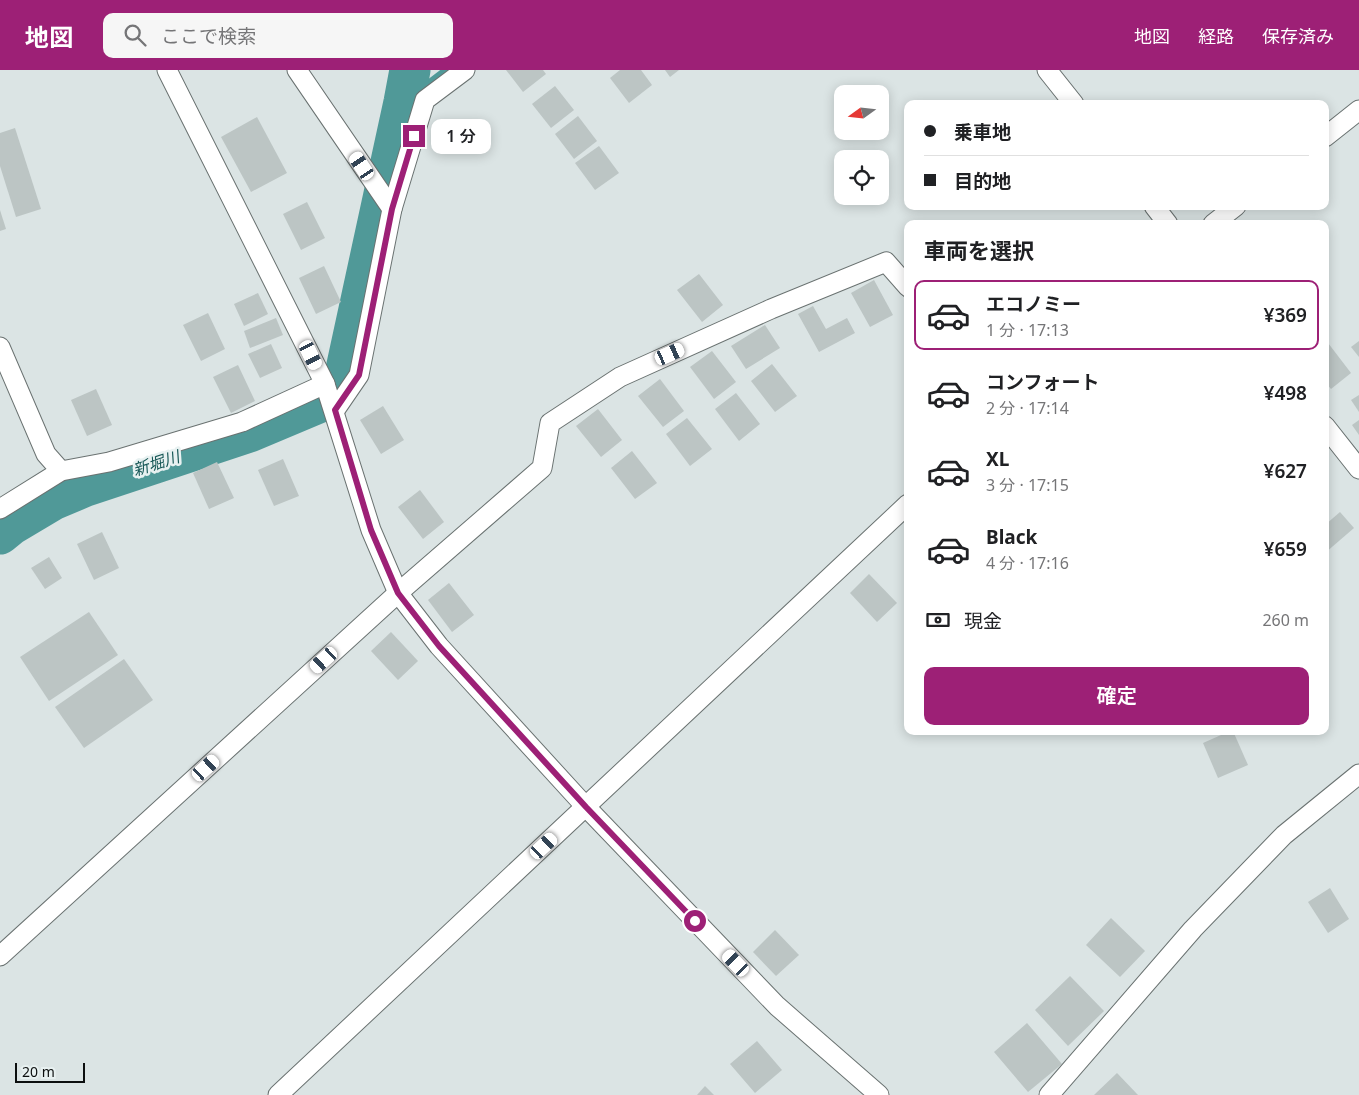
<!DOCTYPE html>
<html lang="ja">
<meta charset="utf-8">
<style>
body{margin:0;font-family:"Noto Sans","Noto Sans JP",sans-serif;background:#f6f6f6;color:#202124;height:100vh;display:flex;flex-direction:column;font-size:19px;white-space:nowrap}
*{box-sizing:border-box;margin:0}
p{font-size:16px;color:#757577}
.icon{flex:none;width:28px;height:28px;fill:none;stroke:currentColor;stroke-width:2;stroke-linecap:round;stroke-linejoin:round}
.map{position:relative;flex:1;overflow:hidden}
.sheet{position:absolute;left:904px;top:150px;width:425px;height:515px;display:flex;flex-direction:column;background:#fff;border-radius:10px;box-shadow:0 2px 12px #0003}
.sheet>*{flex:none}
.guide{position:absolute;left:904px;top:30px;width:425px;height:110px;border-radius:10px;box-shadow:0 2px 12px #0003;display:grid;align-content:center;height:110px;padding:0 20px;background:#fff}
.needle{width:32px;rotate:255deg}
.fabs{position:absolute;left:834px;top:15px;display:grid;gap:10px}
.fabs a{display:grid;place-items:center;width:55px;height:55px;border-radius:10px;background:#fff;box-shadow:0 2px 12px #0003;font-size:25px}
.scale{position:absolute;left:15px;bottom:12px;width:70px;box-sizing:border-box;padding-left:5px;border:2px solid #0c0f0f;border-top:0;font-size:14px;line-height:18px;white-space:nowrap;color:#0c0f0f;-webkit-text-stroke:4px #e8f1f1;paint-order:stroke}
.end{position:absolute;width:22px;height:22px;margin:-11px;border:6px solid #9d2076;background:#fff;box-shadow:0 0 0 2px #fff}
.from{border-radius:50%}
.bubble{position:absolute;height:35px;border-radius:10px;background:#fff;box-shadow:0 2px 12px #0003;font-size:16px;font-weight:600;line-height:35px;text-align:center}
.car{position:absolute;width:15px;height:30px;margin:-15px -8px;border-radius:6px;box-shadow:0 0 4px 1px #0007;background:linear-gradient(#fff 24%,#345 0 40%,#fff 0 76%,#345 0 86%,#fff 0)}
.guide b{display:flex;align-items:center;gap:18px;height:48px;font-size:19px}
.guide b+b{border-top:1px solid #e0e0e0}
.guide i{width:12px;height:12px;background:#202124}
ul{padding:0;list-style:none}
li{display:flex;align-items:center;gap:15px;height:70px;margin:0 10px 8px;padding:0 10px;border:2px solid transparent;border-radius:10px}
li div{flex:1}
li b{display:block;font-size:19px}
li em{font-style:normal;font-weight:600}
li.on{border-color:#9d2076}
li>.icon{width:45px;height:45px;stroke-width:1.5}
h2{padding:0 20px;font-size:22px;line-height:60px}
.pay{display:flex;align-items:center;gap:12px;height:55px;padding:0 20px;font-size:19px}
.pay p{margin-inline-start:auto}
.cta{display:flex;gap:10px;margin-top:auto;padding:10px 20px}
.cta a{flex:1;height:58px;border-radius:10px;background:#9d2076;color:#fff;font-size:20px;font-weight:600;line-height:58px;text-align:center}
header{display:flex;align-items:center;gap:30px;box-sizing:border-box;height:70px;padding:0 25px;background:#9d2076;color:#fff}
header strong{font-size:24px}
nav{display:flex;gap:28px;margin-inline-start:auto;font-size:18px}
.search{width:350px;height:45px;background:#f6f6f6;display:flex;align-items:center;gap:12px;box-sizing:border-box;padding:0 18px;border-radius:10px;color:#757577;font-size:19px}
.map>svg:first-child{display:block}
</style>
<header>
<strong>地図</strong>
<div class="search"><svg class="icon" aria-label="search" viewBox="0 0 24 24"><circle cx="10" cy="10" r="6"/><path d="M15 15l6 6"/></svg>ここで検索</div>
<nav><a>地図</a><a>経路</a><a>保存済み</a></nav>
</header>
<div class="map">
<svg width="1359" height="1025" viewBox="0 0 1359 1025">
<rect width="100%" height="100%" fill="#dbe4e4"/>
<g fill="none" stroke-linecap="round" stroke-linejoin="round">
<path stroke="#509998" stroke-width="7" d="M404 32 446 0"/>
<g stroke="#509998" stroke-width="41">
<path d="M340 309 345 304 404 32 410 0"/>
<path d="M0 464 11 455 53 430 86 416 249 362 318 333"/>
</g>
</g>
<g fill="#bcc5c4">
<path d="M506 0H543L546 4 523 22Z"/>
<path d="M620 0H641L652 15 629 33 610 8Z"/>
<path d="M665 0H679L670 7Z"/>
<path d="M555 16 574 40 551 58 532 34Z"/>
<path d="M578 46 597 71 574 89 555 64Z"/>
<path d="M257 47 287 103 251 122 221 67Z"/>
<path d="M15 58 41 139 16 147 0 96V63Z"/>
<path d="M599 76 619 103 595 120 575 93Z"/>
<path d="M307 132 325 168 301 180 283 144Z"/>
<path d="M0 140 6 159 0 161Z"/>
<path d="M324 196 341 232 316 244 299 208Z"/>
<path d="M699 204 723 235 702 252 677 220Z"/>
<path d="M874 210 893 245 870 257 851 223Z"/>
<path d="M258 223 268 244 244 256 234 234Z"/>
<path d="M813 236 826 259 847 248 855 263 819 282 798 244Z"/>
<path d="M208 243 225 279 201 291 183 255Z"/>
<path d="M276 248 283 265 250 278 244 261Z"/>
<path d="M765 255 780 278 746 299 731 276Z"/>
<path d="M1325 269 1351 303 1331 319 1325 312Z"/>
<path d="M1359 271V287L1351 277Z"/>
<path d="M271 274 282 298 260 308 248 284Z"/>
<path d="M712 281 736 312 714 329 690 297Z"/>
<path d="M772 294 797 326 775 342 751 311Z"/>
<path d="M238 295 255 331 231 343 213 307Z"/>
<path d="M660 309 684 341 663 357 638 326Z"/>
<path d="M96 319 112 355 87 366 71 330Z"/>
<path d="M736 323 760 354 739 371 715 339Z"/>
<path d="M1359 325V342L1351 330Z"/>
<path d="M383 336 404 370 381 384 360 350Z"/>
<path d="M598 339 622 370 601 387 576 356Z"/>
<path d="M687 348 712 379 690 396 666 364Z"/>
<path d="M1359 350V365L1352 355Z"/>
<path d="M632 381 657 413 635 429 611 398Z"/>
<path d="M283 389 299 426 274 436 258 400Z"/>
<path d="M217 392 234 428 209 439 193 403Z"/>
<path d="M420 420 444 452 423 469 398 437Z"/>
<path d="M1340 442 1354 458 1325 483V455Z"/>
<path d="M102 462 119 498 94 510 77 474Z"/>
<path d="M49 487 62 508 45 519 31 498Z"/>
<path d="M869 504 897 533 877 552 850 523Z"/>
<path d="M449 513 474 545 452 562 428 530Z"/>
<path d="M89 542 118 585 49 631 20 587Z"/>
<path d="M391 562 418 591 398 610 371 581Z"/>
<path d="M124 589 153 630 84 678 55 637Z"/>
<path d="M1230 661H1233L1248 695 1218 708 1203 673Z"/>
<path d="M1330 818 1349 849 1328 863 1308 832Z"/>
<path d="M1111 848 1145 881 1120 907 1086 875Z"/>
<path d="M775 860 799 885 776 906 753 882Z"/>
<path d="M1070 906 1104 941 1068 976 1035 940Z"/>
<path d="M1027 953 1062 994 1028 1022 994 982Z"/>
<path d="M757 971 782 1000 755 1023 730 994Z"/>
<path d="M1117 1003 1138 1025H1094Z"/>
<path d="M705 1016 714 1025H697Z"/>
</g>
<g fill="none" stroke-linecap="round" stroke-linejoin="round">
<g stroke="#6a7271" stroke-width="21">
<g id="minor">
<path d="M167 0 325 314 371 460 398 523 439 576 586 737 777 936 879 1025"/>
<path d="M297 0 392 139"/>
<path d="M1047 0 1074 34"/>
<path d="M1325 67 1359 40"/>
<path d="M1154 136 1168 154"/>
<path d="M1213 154 1236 136"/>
<path d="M0 277 46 384 61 401"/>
<path d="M335 340 359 305 392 139 425 30 465 0"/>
<path d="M1325 356 1359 399"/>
<path d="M0 439 61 401 109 392 242 352 325 314"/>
<path d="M0 886 398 523 542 398 550 353 620 307 771 239 886 192 908 217"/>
<path d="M278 1025 908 434"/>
<path d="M1049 1025 1193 859 1284 765 1359 704"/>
</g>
</g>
<use href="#minor" stroke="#fff" stroke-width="19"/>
</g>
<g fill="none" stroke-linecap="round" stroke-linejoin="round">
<path stroke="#9d2076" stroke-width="6" d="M414 66 392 139 359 305 335 340 371 460 398 523 439 576 586 737 695 851"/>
</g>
<g text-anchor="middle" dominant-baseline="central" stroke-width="5" stroke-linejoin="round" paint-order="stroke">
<g font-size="16" font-style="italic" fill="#175756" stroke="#e8f1f1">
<text transform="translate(156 393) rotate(-18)">新堀川</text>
</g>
</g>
</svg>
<div class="fabs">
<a><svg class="needle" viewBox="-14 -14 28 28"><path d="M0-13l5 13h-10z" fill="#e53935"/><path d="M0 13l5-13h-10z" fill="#757577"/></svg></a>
<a><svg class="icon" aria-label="locate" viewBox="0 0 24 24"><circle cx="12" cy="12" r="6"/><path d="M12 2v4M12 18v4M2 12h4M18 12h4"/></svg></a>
</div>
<div class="scale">20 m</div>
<i class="end from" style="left:695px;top:851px"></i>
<i class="end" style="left:414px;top:66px"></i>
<div class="bubble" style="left:431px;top:49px;width:60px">1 分</div>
<i class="car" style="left:362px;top:96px;rotate:326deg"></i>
<i class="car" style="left:670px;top:284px;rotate:66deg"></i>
<i class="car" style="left:311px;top:285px;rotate:154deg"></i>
<i class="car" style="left:324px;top:590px;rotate:228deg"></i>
<i class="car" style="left:206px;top:698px;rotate:48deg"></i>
<i class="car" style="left:544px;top:776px;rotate:47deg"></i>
<i class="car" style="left:736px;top:893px;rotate:316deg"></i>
<div class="guide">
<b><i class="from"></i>乗車地</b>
<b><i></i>目的地</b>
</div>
<section class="sheet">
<h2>車両を選択</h2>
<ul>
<li class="on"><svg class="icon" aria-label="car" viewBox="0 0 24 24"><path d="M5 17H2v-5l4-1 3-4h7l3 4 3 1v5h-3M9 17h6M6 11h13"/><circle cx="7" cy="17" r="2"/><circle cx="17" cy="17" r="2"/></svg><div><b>エコノミー</b><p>1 分 · 17:13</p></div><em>¥369</em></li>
<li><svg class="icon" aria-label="car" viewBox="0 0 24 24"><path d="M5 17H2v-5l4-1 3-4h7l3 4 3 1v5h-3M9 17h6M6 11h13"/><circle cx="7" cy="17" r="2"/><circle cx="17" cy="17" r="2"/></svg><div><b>コンフォート</b><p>2 分 · 17:14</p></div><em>¥498</em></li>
<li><svg class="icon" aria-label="car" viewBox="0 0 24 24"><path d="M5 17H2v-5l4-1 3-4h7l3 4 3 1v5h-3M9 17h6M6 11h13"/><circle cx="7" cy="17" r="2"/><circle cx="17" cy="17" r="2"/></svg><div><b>XL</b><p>3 分 · 17:15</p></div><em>¥627</em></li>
<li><svg class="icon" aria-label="car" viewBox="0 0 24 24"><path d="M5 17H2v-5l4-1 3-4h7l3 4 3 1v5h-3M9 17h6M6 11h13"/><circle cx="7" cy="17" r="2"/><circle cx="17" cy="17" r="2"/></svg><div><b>Black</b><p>4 分 · 17:16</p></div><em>¥659</em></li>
</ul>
<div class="pay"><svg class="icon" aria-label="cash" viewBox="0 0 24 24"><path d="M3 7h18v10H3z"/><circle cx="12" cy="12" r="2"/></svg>現金<p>260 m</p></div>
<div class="cta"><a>確定</a></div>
</section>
</div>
